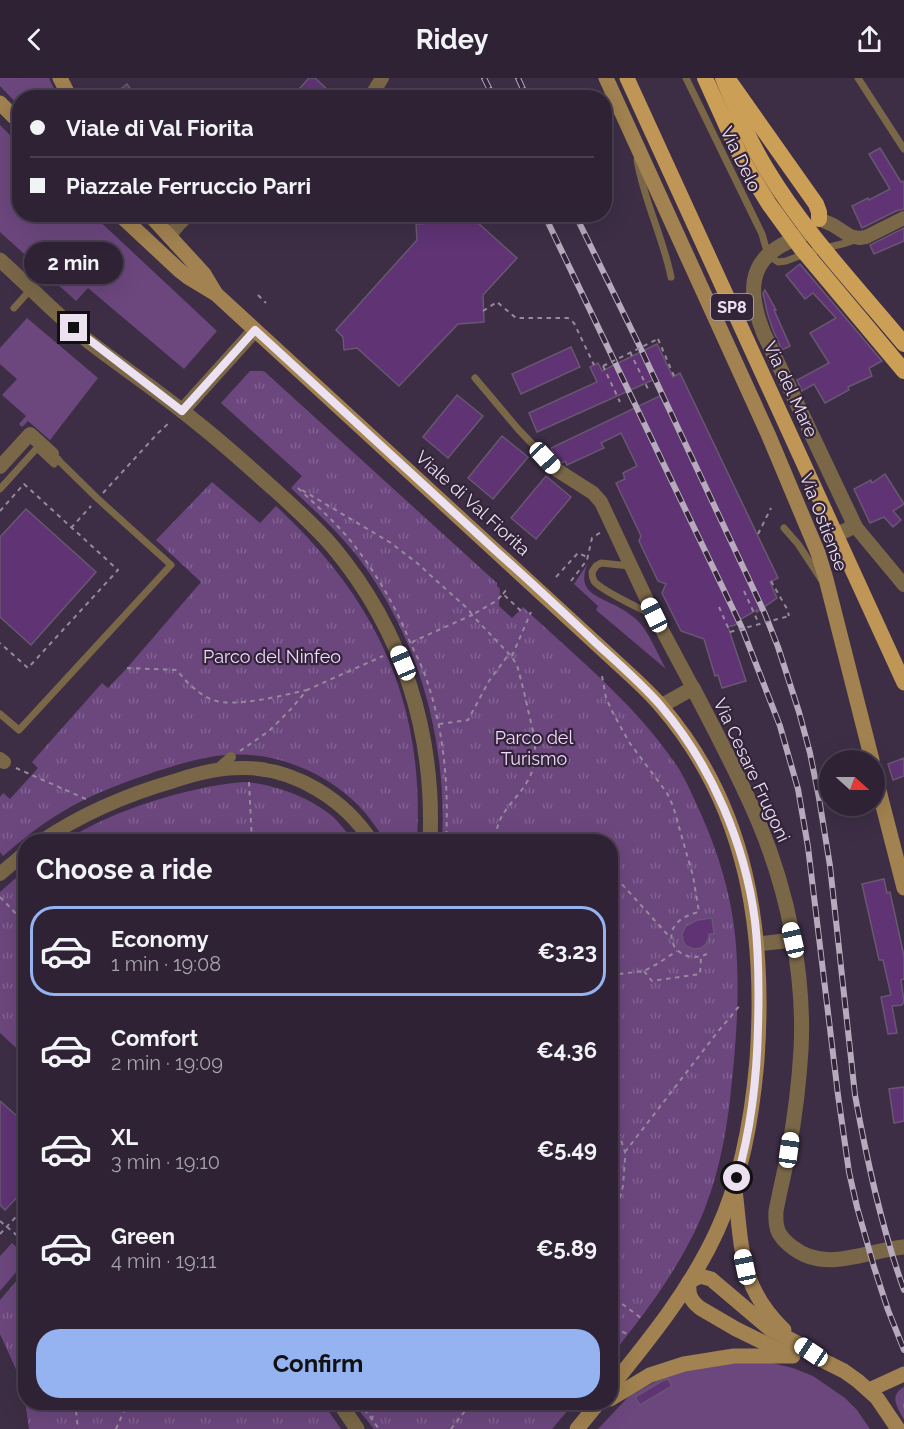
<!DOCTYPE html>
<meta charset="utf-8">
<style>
body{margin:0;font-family:Raleway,sans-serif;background:#3a2f40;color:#f1f3f6;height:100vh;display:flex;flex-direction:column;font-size:22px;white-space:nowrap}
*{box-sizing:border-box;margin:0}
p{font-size:20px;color:#a7a4ac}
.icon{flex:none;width:33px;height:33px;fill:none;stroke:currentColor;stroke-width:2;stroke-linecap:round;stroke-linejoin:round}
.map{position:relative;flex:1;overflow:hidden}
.sheet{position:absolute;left:18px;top:756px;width:600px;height:576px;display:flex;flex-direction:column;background:#2e2234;border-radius:24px;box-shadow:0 6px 24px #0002,0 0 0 2px #493f4f}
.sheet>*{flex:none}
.top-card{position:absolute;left:12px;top:12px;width:600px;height:132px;border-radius:24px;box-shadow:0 6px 24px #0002,0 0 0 2px #493f4f;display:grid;align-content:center;height:132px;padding:0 18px;background:#2e2234}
.needle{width:39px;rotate:111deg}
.buttons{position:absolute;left:819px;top:672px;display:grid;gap:12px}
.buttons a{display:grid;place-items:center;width:66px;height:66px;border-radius:50%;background:#2e2234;box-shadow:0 6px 24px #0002,0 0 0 2px #493f4f;font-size:30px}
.end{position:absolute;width:27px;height:27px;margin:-14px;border:8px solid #ebe1f0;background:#111;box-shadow:0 0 0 3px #111}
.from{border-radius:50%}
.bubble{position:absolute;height:42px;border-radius:21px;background:#2e2234;box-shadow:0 6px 24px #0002,0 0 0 2px #493f4f;font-size:20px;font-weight:700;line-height:42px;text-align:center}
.car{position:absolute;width:18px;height:36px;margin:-18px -9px;border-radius:8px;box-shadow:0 0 4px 2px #0007;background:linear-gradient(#fff 24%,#345 0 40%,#fff 0 76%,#345 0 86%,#fff 0)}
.top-card b{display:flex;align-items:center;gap:21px;height:57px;font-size:22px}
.top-card b+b{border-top:2px solid #493f4f}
.top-card i{width:15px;height:15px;background:#f1f3f6}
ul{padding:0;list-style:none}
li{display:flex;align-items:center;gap:18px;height:90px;margin:0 12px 9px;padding:0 6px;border:3px solid transparent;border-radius:24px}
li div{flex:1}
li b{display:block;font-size:22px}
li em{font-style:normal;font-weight:700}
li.current{border-color:#95b2f1}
li>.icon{width:54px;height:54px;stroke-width:1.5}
h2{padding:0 18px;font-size:27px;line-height:72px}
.button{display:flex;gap:12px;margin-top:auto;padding:12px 18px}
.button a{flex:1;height:69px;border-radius:24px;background:#95b2f1;color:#111;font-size:24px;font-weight:700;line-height:69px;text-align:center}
header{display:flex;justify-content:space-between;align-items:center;height:78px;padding:0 18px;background:#2e2234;font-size:27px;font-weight:700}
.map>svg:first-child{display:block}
</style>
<header><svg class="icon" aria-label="back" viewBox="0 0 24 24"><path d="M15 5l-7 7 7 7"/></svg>Ridey<svg class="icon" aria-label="share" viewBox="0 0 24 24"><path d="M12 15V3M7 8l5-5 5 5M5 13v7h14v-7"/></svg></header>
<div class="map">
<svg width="904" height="1351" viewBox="0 0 904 1351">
<defs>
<pattern id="park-tufts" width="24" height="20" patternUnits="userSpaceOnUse" patternTransform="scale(1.5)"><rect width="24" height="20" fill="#6c477e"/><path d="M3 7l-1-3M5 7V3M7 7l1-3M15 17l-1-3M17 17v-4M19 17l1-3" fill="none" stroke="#816191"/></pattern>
</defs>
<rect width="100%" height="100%" fill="#3d2e45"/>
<g fill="#6c477e">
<path d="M0 0H49L58 19 20 20 19 28 0 8Z"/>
<path d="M0 47 19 66 20 136 93 137 217 253 184 291 88 210 76 223 0 154Z"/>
<path d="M27 240 98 300 50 362 28 343 22 349 19 346 26 338 2 317 17 301 0 286V270Z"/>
<path d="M588 485C574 516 602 519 622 531 627 534 632 538 637 542 650 555 657 576 666 591L596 532 598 528 574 506Z"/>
<path d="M12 1165 25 1177V1184L0 1213V1178Z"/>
<path d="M768 1284 793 1290 813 1298 845 1320 857 1332 870 1351H598L629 1318 674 1293 715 1285Z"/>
</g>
<g fill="url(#park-tufts)">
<path d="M250 293H262L265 294 497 505V508L500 511 499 528 512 540 523 529C578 581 637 627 679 691 688 706 694 721 701 736 718 774 731 816 735 857 740 905 737 955 732 1002 728 1045 721 1089 705 1130 684 1184 647 1233 611 1278L610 764 442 763C447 665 421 567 363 486 343 458 316 434 291 410L302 398 221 325Z"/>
<path d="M212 404 260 445 276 428C377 522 425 624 417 763H386C377 751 369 738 358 727 324 693 274 673 225 677 201 679 177 687 154 694 123 705 91 716 62 734 41 746 22 762 3 778L0 774V719L3 715 10 721 38 690 32 684 102 605 108 610 127 590 201 504 156 462Z"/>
<path d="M244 704C273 706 309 719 332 738 340 745 347 755 354 763H65C110 733 190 708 244 704Z"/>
<path d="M25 792V978L0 955V814Z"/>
<path d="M25 1193 26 1324 323 1325 341 1351H29L23 1309 15 1289 0 1256V1222Z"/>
<path d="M904 1309V1342C898 1329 888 1318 904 1309Z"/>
<path d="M353 1325H574L552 1351H374Z"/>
</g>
<g fill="#5f3374" stroke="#685771" stroke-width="1.5">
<path d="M309 0H315L330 14 325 20H291Z"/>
<path d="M127 6 137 20H109Z"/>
<path d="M880 70 901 104 904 103V131L896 133 862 150 852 128 868 120 869 122 890 111 869 76Z"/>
<path d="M440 136H468L517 180 483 217 484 244 458 246 399 308 357 270 344 272 343 259 336 252 417 162 416 146 432 145Z"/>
<path d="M904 150V163L874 176 870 167Z"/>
<path d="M800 186 882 283 869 290 872 298 848 309 849 312 825 325 814 306 802 313 797 302 829 285 810 255 836 240 813 215 805 221 786 197Z"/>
<path d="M765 212 776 232H774L790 268 782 272 773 252 767 234 763 215Z"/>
<path d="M657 266 673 299 680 295 778 500 770 504 777 520 757 534V532L737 543 738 546 728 549 746 603 722 610 718 597 715 598 704 561 681 553 662 515 666 506 658 503 639 463 641 458 616 405 625 401 623 395 637 388 621 355 601 365 604 370 567 387 565 383 562 385 557 383 551 370 662 317 655 301 537 354 529 335 597 304 590 289 598 285 602 293Z"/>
<path d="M571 269 580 289 521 316 512 296Z"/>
<path d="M457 317 483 338 448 380 423 359Z"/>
<path d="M502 358 528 379 493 421 468 400Z"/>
<path d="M885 396 904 426 893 433 901 442 893 449 884 439 870 445 854 411 871 402 872 405Z"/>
<path d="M546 398 571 419 536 461 511 440Z"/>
<path d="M26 431 96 494 31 567 0 539V459Z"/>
<path d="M904 680V698L893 702 888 686Z"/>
<path d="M884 801 887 815 890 814 904 878V901L901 902 904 924 902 927 892 928 897 955 888 956 881 919 891 917 883 882H879L862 806Z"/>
<path d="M712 840 714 856H709L708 862 705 867 701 870 694 871 686 868 683 863 682 856 686 848 697 842Z"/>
<path d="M904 1009V1043L894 1045 889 1011Z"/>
<path d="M0 1023 26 1046V1085L18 1094 26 1101V1110L5 1132 0 1127Z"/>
<path d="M668 1301 672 1308 640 1327 635 1319 662 1303Z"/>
</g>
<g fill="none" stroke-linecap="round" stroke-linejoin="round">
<g stroke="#96899c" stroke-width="2" stroke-dasharray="4.5 4.5" stroke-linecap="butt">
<path d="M258 217 266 225"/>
<path d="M483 233 497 224 516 240H568L574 245 594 287"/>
<path d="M658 261 674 298"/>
<path d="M630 274 648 311"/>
<path d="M603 288 620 324"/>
<path d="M298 410C316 427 334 443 350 462 375 493 395 527 410 564 415 575 421 586 425 597 444 650 449 708 446 764"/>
<path d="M302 412 391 465 417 485 469 532 472 537 496 523 503 516 521 533"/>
<path d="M103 415 158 355 171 343"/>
<path d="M0 433 24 406 118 492 28 590 0 565"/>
<path d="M71 450 91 428"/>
<path d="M758 456 771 430"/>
<path d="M556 499 578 475 587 479"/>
<path d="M571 503 587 482 592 460 601 454"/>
<path d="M771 503 787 531 789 538"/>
<path d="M744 513 759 546"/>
<path d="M503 516 507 511"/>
<path d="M719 529 730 554"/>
<path d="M412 565 414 563 472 537 511 578 517 587C521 602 525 617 528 632 534 657 541 681 527 704 513 727 497 733 495 764"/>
<path d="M512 578 531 534"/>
<path d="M127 590 177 592C187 605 198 616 213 622 235 630 284 617 307 612"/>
<path d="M602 598 606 620 613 635 629 664 667 715 673 728 693 798 699 834C650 845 675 891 707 876"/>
<path d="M439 646 468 642 489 603 509 576"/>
<path d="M240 673 269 653 291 631 307 612 383 578"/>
<path d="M16 690 88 722"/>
<path d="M249 704 252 764"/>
<path d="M495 757 541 755"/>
<path d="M542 764 541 755 557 757 577 764"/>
<path d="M610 793 667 856 671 859"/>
<path d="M0 819 26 846"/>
<path d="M644 893 652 903 700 896 701 880"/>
<path d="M610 897 644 893 657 886 677 873"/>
<path d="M610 1010 617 1050 625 1074V1081L623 1108 610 1158"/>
<path d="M625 1074 716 956 741 926"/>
<path d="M22 1091 26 1088"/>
<path d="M0 1143 26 1165"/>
<path d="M0 1156 26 1128"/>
<path d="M610 1213 617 1222 641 1240"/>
<path d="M614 1254 618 1252 630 1257"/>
<path d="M75 1324 78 1351"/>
<path d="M359 1324 379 1351"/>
<path d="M565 1327 569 1331"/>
<path d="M372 1342 375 1324"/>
<path d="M116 1351 128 1324"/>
<path d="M451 1351 472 1324"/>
</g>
<g stroke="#7a6748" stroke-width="7">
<path d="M686 0 762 156 768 177 778 184 786 183 813 173 846 165 855 162"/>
<path d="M858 0 904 71"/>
<path d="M637 82C644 123 663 159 671 199"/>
<path d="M14 230 31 211"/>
<path d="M475 300 518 351 557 392"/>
<path d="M0 411 37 370 54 386 58 381"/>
<path d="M784 450 798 466 821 501"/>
<path d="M630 488 601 485 596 488 592 494C592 498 592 499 594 503 600 512 639 530 651 536"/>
<path d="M0 636 19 652 171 487 98 421 52 376"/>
</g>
<path stroke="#7a6748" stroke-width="10" d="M216 692 231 679"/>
<g stroke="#7a6748" stroke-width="14">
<path d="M370 20 382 0"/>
<path d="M819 141 833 147 850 158 859 160 866 159 904 140"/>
<path d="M169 158 179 146 189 136"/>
<path d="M0 389 30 356 52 376"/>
<path d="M557 392 593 415 601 424 654 537 693 610"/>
<path d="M855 448 904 507"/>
<path d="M0 681 4 684"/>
<path d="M40 764C83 735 125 717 174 703 197 695 221 689 246 690 296 691 345 722 372 764"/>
<path d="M0 796 26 774"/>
</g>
<g stroke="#7a6748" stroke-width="15">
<path d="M805 155C794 162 778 167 768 177 745 199 754 231 764 256L855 448 836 457"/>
<path d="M0 182C29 208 57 237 87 262 123 290 161 315 196 344 223 365 249 389 275 412 295 430 316 449 333 469 403 553 435 655 430 764"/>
<path d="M182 333 255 252"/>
<path d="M661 628 693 610C716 655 740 699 759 745 788 814 805 897 801 972 799 1005 795 1038 789 1071 785 1092 780 1112 776 1133 775 1151 778 1158 792 1169 826 1196 867 1172 904 1169"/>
<path d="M757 866 793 862"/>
<path d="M339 1324 357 1351"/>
</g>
<g stroke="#a18250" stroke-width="15">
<path d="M60 0 70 20"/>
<path d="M606 0 768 356 818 475 826 501 872 682"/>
<path d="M0 25 20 45"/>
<path d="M119 136 179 192 188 199 216 216 626 593C638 604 651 616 661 628 748 729 766 854 757 982 752 1040 742 1099 717 1153 691 1210 650 1261 610 1310"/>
<path d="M149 136 204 196 216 216"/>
<path d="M874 693 904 810"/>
<path d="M735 1112C742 1169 739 1209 784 1252"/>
<path d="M689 1204 700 1198 711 1201 770 1251 797 1265 824 1283 844 1293 858 1303 877 1320 898 1351"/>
<path d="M689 1204C688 1216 690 1222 700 1230L736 1251 789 1277"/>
<path d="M869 1312 904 1296"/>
<path d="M610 1321 650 1297 684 1286 734 1278H793"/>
<path d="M577 1351 599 1324"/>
</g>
<path stroke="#bf9655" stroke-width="15" d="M627 0 904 605"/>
<path stroke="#cc9f57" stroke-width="16" d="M727 0 816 126 819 134V141"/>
<g stroke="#b6aabc" stroke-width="6">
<g id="rail">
<path d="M484 0 494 20"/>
<path d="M518 0 527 20"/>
<path d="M544 136 742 550 780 648 798 711 808 769 838 1017 849 1094 857 1129 874 1189 888 1232 904 1272"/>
<path d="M575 136 640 269 765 536 778 569 799 634 810 675 819 720 830 788 855 1017C867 1083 881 1148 904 1212"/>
</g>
</g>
<use href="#rail" stroke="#33243a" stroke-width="4" stroke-dasharray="11" stroke-linecap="butt"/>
<g stroke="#96899c" stroke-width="2" stroke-dasharray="4.5 4.5" stroke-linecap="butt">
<path d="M603 288 658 261"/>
<path d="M730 554 789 538"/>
</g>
<g stroke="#cc9f57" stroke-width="16">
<path d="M705 0 738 73 750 95 769 126 801 170 904 293"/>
<path d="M723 0C736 31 749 63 767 92 805 155 857 209 904 266"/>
</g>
</g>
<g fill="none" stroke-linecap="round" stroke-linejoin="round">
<path stroke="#ebe1f0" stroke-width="8" d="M74 250 182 333 255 252C335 326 416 399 496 473 530 503 564 535 597 566 619 586 642 606 661 628 712 688 745 766 755 843 759 878 759 914 758 949 757 1000 751 1051 737 1100"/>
</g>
<g text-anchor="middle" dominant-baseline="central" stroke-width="4.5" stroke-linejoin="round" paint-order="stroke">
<rect fill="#33243a" stroke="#b4a8b9" stroke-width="1.5" x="711" y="216" width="42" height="26" rx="4.5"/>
<g font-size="16" font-weight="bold" fill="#ebe1f0">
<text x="732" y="229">SP8</text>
</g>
<g font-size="18" fill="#ebe1f0" stroke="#33243a">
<text transform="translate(741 81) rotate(64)">Via Delo</text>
<text transform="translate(791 311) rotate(65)">Via del Mare</text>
<text transform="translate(473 425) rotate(42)">Viale di Val Fiorita</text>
<text transform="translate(824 444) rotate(69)">Via Ostiense</text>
<text transform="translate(752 692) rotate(65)">Via Cesare Frugoni</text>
</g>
<g font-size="18" fill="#f1d8fe" stroke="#33243a">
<text x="272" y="578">Parco del Ninfeo</text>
<text x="534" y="659">Parco del<tspan x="534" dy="21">Turismo</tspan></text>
</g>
</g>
</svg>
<div class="buttons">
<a><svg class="needle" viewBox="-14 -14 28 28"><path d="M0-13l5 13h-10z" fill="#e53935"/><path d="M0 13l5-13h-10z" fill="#a7a4ac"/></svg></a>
</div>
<i class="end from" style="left:737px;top:1100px"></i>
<i class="end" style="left:74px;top:250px"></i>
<div class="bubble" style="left:24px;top:164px;width:99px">2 min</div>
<i class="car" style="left:545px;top:380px;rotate:137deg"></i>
<i class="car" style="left:654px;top:537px;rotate:334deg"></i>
<i class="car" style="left:403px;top:585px;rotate:337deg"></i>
<i class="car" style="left:793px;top:862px;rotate:347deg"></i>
<i class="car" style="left:789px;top:1072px;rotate:8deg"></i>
<i class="car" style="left:745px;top:1189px;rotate:348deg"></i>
<i class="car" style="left:811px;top:1274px;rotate:304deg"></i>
<div class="top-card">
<b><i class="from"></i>Viale di Val Fiorita</b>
<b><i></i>Piazzale Ferruccio Parri</b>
</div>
<section class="sheet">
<h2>Choose a ride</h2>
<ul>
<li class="current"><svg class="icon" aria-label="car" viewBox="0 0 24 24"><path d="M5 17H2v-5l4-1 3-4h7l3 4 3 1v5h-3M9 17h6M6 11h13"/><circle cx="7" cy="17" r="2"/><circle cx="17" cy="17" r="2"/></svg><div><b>Economy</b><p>1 min · 19:08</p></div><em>€3.23</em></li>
<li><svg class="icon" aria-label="car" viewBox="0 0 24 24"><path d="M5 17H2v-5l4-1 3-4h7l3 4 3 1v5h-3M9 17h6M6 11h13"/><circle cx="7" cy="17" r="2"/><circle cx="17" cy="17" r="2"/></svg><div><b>Comfort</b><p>2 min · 19:09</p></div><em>€4.36</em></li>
<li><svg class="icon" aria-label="car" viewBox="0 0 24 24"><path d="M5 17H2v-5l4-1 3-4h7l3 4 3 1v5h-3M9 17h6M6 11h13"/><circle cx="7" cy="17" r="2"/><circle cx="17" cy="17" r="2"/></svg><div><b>XL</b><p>3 min · 19:10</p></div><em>€5.49</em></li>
<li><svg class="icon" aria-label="car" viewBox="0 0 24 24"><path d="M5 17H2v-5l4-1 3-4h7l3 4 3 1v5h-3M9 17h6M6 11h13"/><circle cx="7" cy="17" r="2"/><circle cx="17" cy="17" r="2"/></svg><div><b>Green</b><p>4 min · 19:11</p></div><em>€5.89</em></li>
</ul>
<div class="button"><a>Confirm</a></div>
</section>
</div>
